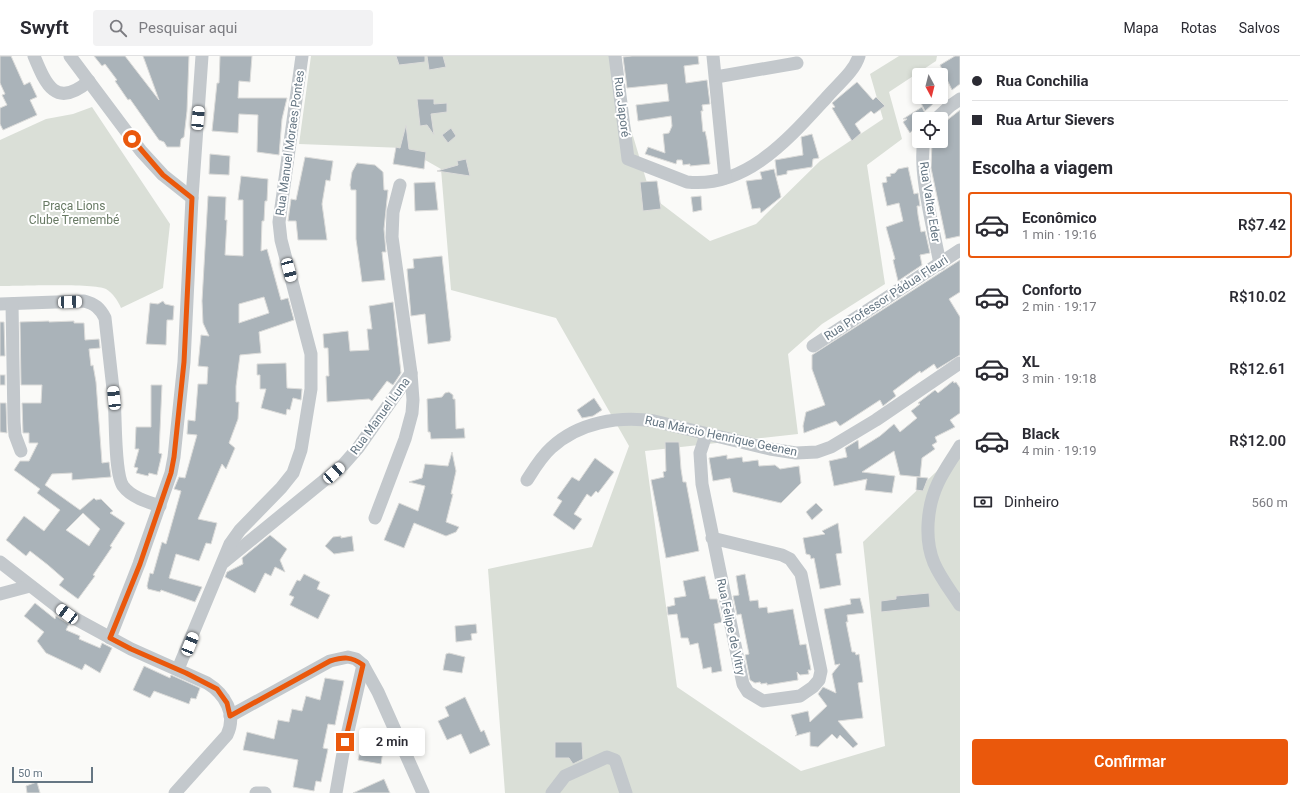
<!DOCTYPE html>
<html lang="pt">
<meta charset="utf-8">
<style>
body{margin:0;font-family:Roboto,sans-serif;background:#f2f2f3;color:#2b2b33;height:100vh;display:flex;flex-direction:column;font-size:15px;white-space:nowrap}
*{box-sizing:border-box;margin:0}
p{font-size:13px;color:#7c7c81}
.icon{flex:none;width:22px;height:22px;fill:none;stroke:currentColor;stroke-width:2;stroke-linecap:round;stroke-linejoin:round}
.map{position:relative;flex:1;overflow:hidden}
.sheet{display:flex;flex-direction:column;background:#fff;width:340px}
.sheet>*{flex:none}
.guide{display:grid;align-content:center;height:88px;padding:0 12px;background:#fff}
.needle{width:26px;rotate:173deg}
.buttons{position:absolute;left:912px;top:12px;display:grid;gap:8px}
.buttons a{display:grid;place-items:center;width:36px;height:36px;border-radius:4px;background:#fff;box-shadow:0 2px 6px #0003;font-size:20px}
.scale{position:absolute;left:12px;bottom:10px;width:81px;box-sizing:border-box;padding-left:4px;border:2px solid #657683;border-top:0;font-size:11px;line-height:14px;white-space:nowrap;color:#657683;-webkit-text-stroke:3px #fff;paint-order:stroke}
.end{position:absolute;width:18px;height:18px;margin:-9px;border:5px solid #ea580c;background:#fff;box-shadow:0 0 0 2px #fff}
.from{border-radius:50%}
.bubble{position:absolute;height:28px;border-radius:4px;background:#fff;box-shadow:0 2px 6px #0003;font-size:13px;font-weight:600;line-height:28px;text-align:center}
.car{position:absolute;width:12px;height:24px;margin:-12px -6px;border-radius:5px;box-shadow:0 0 3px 1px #0007;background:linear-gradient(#fff 24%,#345 0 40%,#fff 0 76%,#345 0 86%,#fff 0)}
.guide b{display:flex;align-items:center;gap:14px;height:38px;font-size:15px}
.guide b+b{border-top:1px solid #e1e1e2}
.guide i{width:10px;height:10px;background:#2b2b33}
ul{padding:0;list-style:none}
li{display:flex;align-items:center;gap:12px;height:66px;margin:0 8px 6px;padding:0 4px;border:2px solid transparent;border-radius:4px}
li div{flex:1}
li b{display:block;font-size:15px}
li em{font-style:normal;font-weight:600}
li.selected{border-color:#ea580c}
li>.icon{width:36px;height:36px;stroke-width:1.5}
h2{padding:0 12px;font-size:18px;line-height:48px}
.pay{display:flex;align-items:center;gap:10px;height:44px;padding:0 12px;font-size:15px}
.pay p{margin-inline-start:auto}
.action{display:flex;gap:8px;margin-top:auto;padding:8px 12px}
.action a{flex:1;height:46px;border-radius:4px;background:#ea580c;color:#fff;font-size:16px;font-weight:600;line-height:46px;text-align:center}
header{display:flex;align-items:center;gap:24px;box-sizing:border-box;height:56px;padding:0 20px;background:#fff;border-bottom:1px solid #e1e1e2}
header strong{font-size:19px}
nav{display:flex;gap:22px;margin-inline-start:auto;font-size:14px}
.search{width:280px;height:36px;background:#f2f2f3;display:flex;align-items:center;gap:10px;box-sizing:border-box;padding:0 14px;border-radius:4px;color:#7c7c81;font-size:15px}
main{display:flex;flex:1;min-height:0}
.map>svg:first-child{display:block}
</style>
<header>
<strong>Swyft</strong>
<div class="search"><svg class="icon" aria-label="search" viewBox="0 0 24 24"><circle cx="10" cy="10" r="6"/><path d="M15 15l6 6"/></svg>Pesquisar aqui</div>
<nav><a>Mapa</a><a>Rotas</a><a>Salvos</a></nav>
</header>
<main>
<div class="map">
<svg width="960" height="737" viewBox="0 0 960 737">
<rect width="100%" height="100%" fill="#fafaf8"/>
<g fill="#dadfd7">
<path d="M311 0H609L651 140 710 185 756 168 820 105 883 63 870 18 899 0H937L936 5 889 36 902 83 867 109 885 228 822 268 788 298 798 378 645 395 677 631 801 715 885 690 863 486 960 393V737H505L488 513 592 491 629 390 556 262 451 234 441 113 404 92 299 88Z"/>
<path d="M92 51 170 168 163 232 121 252C118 245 113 237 106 233 94 227 18 230 0 230V84L46 63 73 58Z"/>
</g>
<g fill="#aab3b9" stroke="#dcdcda" fill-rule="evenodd">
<path d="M0 0H11L24 29 30 26 37 41 30 44 37 59 3 74 0 68V52L7 49 2 39 5 38 0 27Z"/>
<path d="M94 0H125L159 44 143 0H189L187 55 184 81 181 83 180 91H167L164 86 159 84 130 43 128 44 115 25 117 24 105 8 102 10Z"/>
<path d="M220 0H252L250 26 239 25 238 42H287L282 63 279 99 257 96 258 59 239 58 238 77 212 75 217 27H219Z"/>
<path d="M396 0H425V6L399 9Z"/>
<path d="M427 0H443L446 11 429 14Z"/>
<path d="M632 0H698L699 8 684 10 686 27 707 24 710 48 702 49 703 55H701L703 76 705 75 707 84 710 108 690 110V108L683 109 682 104H677L676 108 645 98 648 91 665 97 663 78 669 77 672 70 671 60 638 65 636 49 669 45 667 28 627 32 623 1Z"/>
<path d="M955 0H960V28L952 34 940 9Z"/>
<path d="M857 26 873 44 876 41 885 50 874 58 871 55 855 68 861 77 852 85 832 52 835 51 832 47Z"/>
<path d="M918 41H941L925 55Z"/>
<path d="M417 43H434V48L447 47V56L431 58 434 79 427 69 420 70Z"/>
<path d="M922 51 928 63H919V67L910 77 903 66 907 63H903Z"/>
<path d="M960 54V180L946 183 931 112 932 86 941 85V69Z"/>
<path d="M406 69 409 93 426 96 424 113 393 108 396 91 400 92Z"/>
<path d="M451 72 456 80 448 87 442 79Z"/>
<path d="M812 78 819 102 813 103 812 111 787 115V118L777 120 775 104 803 99 801 81Z"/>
<path d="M210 98 230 100 229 119 209 118Z"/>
<path d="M305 101 333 105 330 125 326 124 322 148 327 184H298L296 165H288L291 143 296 144Z"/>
<path d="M466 103 470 120 437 115 458 109 457 105Z"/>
<path d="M357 107 375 109 383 116 384 134H388L384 173 386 196H382L385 224 362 226 356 183V134H351L350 129 352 116Z"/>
<path d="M908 111 914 138 918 137 920 150H917L918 159 921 176 925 175 930 197 920 199 922 209 898 225 893 204 895 203 886 171 903 165 899 147 887 150 882 127 887 126 886 121 891 120 890 118 895 117 898 113Z"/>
<path d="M774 113 781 141 761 157 760 152 752 153 746 125 762 123 760 116Z"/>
<path d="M241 120 268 123 267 145H265L264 165H262L261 195 267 193 281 244 288 242 294 264 259 276 261 297 240 299 236 330V346H239L238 363 229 387 235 392 226 413 222 408 198 463 217 467 211 488 206 487 199 505 176 498 169 522 202 531 195 546 161 534 160 536 148 533 147 530 150 517 153 518 162 486 166 488 181 435 174 433 179 421 185 422 197 379 187 378 188 364 195 365 198 328H207L208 311 198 310 201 279 209 280 203 267 202 245 208 140 226 141 225 164H227L225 199 243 200V144H238ZM264 241 269 257 239 267V248Z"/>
<path d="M657 125 661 153 643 155 640 126Z"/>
<path d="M435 126 438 154 415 155 414 127Z"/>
<path d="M701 140 702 154 693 156 691 141Z"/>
<path d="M442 200 451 281 450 285 428 288 425 258 411 260 407 213 414 212 413 203Z"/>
<path d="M960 204V236L949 243 960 261V299L937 313 934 308 921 317 920 315 893 335 896 340 883 350 880 344 840 370 836 365 804 377 803 370 806 356 825 349 812 313V299Z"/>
<path d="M163 245 165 248 174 250 173 264H167L166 289 146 288 150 247 158 248Z"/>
<path d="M393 246 401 317 393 329 387 325 372 345 369 343 327 346 326 320H329L328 292H324L323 278 348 275 350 295 369 294 367 273H372L369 250Z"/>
<path d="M49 265V266L74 265V267H84L85 284 99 283 100 292 89 293 91 310 93 309 96 326 102 407 109 406 111 421 72 424V417L52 418 45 429 80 454 94 442 96 444 101 443 113 455 110 457 125 467 110 490 112 491 93 519 95 520 78 543 59 529 64 523 48 509 30 495 26 500 6 484 24 460 44 475 60 454 37 437 40 433 14 414 20 405H29L38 387H29V377H23L22 347H41L42 329H21L20 266ZM83 457 100 473 89 490 66 474Z"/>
<path d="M0 266H4L5 300H0Z"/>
<path d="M286 307 287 332 302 333 301 344 293 342 290 354 287 353 286 359 261 352 266 333H260V319H257V308Z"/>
<rect x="0" y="319" width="5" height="10"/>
<path d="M953 325 954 327 956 326 960 332V357L950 364 955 371 935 381 937 386 932 389 935 393 922 402 920 421 900 419 894 395 862 416 895 420 892 437 865 434 867 423 834 430 829 405 847 401 845 392 858 384 859 393 880 380 894 368 900 376 917 362 911 355 920 348 918 347 935 334 938 337Z"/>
<path d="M151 329H162L159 397 162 398 157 419 149 417 148 420 136 417 138 412 134 411 139 393H135L136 371H151Z"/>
<path d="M449 336 453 339V343H455L456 373 464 372 465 382 431 383 430 376H428L427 343 442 341 445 337Z"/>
<path d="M594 342 602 354 593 360 582 362 577 354Z"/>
<path d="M0 347H6L7 377 0 376Z"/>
<path d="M665 386H679L681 413 683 426H686L699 495 666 502 651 424 664 421 663 416 666 415Z"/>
<path d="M452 396 456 415 451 438H453L446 466 459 471 456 476 446 480 414 467 404 492 384 484 399 447 418 455 425 430 409 426 422 422 425 408 448 410Z"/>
<path d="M727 399V403L742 401 743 406 758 404 759 410 775 409 780 413 799 410 801 427 781 447 733 436 730 422 713 425 709 402Z"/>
<path d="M595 402 614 416 598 437 596 435 591 441 587 438 574 458 582 463 574 474 553 459 562 445 557 442 572 421 579 425Z"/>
<path d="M917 421 928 422 923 435 916 434Z"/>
<path d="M816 447 823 454 812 464 806 456Z"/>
<path d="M838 467 842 497 836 498 841 529 820 533 814 502 811 503 810 499 806 498 803 482 825 478 822 475Z"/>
<path d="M270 479 287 493 280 504 285 516 275 511 271 520 265 517 255 537 225 521 227 516 243 508 242 502Z"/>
<path d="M341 480V482L352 480 354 495 334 498 325 490 333 481Z"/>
<path d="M304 518 320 526 317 533 330 539 318 563 290 549 294 541 289 539 297 524 300 525Z"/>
<path d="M745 518 750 545 758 544 759 552 767 551 768 557 793 553 800 589 806 588 811 614H808L809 618 800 619 797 616 798 624 767 629V627L761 628 760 626 755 627 750 624 745 599 749 598 741 558 737 559 733 540 739 539 736 520Z"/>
<path d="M705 520 710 543H717L722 566 714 568 722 615 712 617 711 611 703 613 698 587 690 589 688 582H681L677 558 668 559 667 551 675 549 674 542 686 540 683 525Z"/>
<path d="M929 537 930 551 881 556V545L896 543V540Z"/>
<path d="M860 542 864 557 847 559 848 566H846L852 596H855L856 599 859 598 863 626 858 627 863 662 838 665 858 688 853 692 840 679 837 683 832 678 818 691 810 690V676L795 680 797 678 791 659 808 655 810 666 827 650 818 638 823 631 836 637 832 618 840 608 835 609 824 553 851 548 850 543Z"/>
<path d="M35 547 55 563 56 560 69 568 66 574 80 580 79 583 100 592 102 587 112 592 100 617 85 608 82 614 46 597 37 585 44 576 24 560Z"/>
<path d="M476 568 477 577 471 578 472 584 456 586 455 570Z"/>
<path d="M449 597 465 601 462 617 443 614 446 598Z"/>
<path d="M144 610 170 622 171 619 200 632 196 643 191 642 189 648 154 635 150 642 133 634Z"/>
<path d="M325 622 344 625 335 669 328 668 323 692 328 693 321 726 316 725 314 735 293 731 298 704 243 694 247 676 274 683 278 664 289 666 292 653 302 655 306 640 320 644Z"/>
<path d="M465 641 481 676 484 674 490 689 470 698 461 678 447 684 438 665 449 660 445 651Z"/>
<path d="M365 674 381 677 379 695H383L381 708 358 704Z"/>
<path d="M555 686H582L583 703 573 708 569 702H555Z"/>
<path d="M384 723 390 737H353Z"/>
<path d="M37 726 40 737H27L26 730Z"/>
</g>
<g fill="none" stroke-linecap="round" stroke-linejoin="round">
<g stroke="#c3c8cc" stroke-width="13">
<path d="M34 0C46 29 56 53 89 25"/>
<path d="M70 0 141 95 163 119 192 142"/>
<path d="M615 0 628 103 687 126C747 133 791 80 827 41 838 28 854 16 859 0"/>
<path d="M713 0 725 122"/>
<path d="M716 21 797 7"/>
<path d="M936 63 950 50 960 43"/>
<path d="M924 85C918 115 934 175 940 208"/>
<path d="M0 248 84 245C95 248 100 252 105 262 108 289 111 315 114 342 116 360 114 417 123 430 131 441 147 446 160 450"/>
<path d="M12 248 14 366 15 379 21 395"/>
<path d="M813 290 960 194"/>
<path d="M706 379 700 397 702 428 743 628 748 636 763 645 800 640 813 631 819 624 821 615 801 518 790 503 782 499 712 482"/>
<path d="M960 390C953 402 944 414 938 427 927 450 924 483 934 507 941 523 951 535 960 549"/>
<path d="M527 424C534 413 541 401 551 392 579 366 618 360 654 365L770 393 796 397 817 396 831 391 876 364 960 307"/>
<path d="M375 462 405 383 412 357 413 344 411 317 392 181 393 156 400 129"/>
<path d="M0 506 67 558 85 568 131 593 207 627C225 638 237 658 227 679L175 737"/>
<path d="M224 506 343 409 358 392 411 317"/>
<path d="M0 538 30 530"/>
<path d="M110 582 139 508 171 417 174 401 184 306 192 142 202 0"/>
<path d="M178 613 230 488 240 474 281 432 293 417 301 394 311 333V298L281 184 279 166 302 0"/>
<path d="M230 660 330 605 348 601 356 603 363 609 378 636 423 737"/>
<path d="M256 737H265"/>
<path d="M336 737 343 697 363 609"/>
<path d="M552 737 565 720 607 701 615 704 626 737"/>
</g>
</g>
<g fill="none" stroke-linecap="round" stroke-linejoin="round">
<path stroke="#ea580c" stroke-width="5" d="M132 83 163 119 192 142 184 306 174 401 171 417 140 508 110 582 131 593 186 617 217 633 227 647 230 660 330 605C343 601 351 600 363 609L345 686"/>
</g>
<g text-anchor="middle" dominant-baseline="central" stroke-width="4" stroke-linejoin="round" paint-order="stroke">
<g font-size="12" fill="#657683" stroke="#fff">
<text transform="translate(622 51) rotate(83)">Rua Japoré</text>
<text transform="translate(290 87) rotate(-82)">Rua Manuel Moraes Pontes</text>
<text transform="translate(930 146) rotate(81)">Rua Valter Eder</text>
<text transform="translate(886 242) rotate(-33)">Rua Professor Pádua Fleuri</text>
<text transform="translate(380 360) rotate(-54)">Rua Manuel Luna</text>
<text transform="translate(721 380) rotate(12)">Rua Márcio Henrique Geenen</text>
<text transform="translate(731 571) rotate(78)">Rua Felipe de Vitry</text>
</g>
<g font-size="12" fill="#687a64" stroke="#fff">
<text x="74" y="150">Praça Lions<tspan x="74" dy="14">Clube Tremembé</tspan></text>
</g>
</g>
</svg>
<div class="buttons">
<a><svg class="needle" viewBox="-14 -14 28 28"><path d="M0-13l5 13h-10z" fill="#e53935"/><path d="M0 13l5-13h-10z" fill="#7c7c81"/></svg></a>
<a><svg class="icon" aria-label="locate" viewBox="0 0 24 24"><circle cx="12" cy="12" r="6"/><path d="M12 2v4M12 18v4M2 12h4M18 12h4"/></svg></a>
</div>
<div class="scale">50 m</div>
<i class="end from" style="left:132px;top:83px"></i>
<i class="end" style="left:345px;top:686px"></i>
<div class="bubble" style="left:359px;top:672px;width:66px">2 min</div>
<i class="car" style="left:198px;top:62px;rotate:5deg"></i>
<i class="car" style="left:289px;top:214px;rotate:165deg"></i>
<i class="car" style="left:70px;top:246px;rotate:88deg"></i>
<i class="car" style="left:114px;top:342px;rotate:354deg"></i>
<i class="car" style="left:334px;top:417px;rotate:48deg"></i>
<i class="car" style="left:67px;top:558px;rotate:307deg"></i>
<i class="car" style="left:190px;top:588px;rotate:22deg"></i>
</div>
<section class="sheet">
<div class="guide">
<b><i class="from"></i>Rua Conchilia</b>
<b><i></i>Rua Artur Sievers</b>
</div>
<h2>Escolha a viagem</h2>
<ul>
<li class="selected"><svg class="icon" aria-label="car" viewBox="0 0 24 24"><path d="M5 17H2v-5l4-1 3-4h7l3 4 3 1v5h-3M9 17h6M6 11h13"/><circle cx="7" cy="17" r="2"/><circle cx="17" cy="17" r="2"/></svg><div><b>Econômico</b><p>1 min · 19:16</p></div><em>R$7.42</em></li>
<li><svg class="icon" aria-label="car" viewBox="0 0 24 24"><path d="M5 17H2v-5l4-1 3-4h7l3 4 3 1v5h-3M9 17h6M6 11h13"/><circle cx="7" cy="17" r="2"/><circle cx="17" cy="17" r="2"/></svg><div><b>Conforto</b><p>2 min · 19:17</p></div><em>R$10.02</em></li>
<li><svg class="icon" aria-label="car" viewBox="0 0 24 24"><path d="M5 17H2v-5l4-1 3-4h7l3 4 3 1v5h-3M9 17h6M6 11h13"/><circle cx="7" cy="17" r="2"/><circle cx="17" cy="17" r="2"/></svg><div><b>XL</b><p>3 min · 19:18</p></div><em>R$12.61</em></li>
<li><svg class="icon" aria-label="car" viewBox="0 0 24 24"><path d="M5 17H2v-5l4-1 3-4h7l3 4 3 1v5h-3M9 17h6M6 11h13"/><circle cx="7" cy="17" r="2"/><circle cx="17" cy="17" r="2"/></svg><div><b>Black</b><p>4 min · 19:19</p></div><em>R$12.00</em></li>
</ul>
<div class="pay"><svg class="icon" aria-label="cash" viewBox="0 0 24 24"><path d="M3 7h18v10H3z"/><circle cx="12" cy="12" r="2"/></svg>Dinheiro<p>560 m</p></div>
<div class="action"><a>Confirmar</a></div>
</section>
</main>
